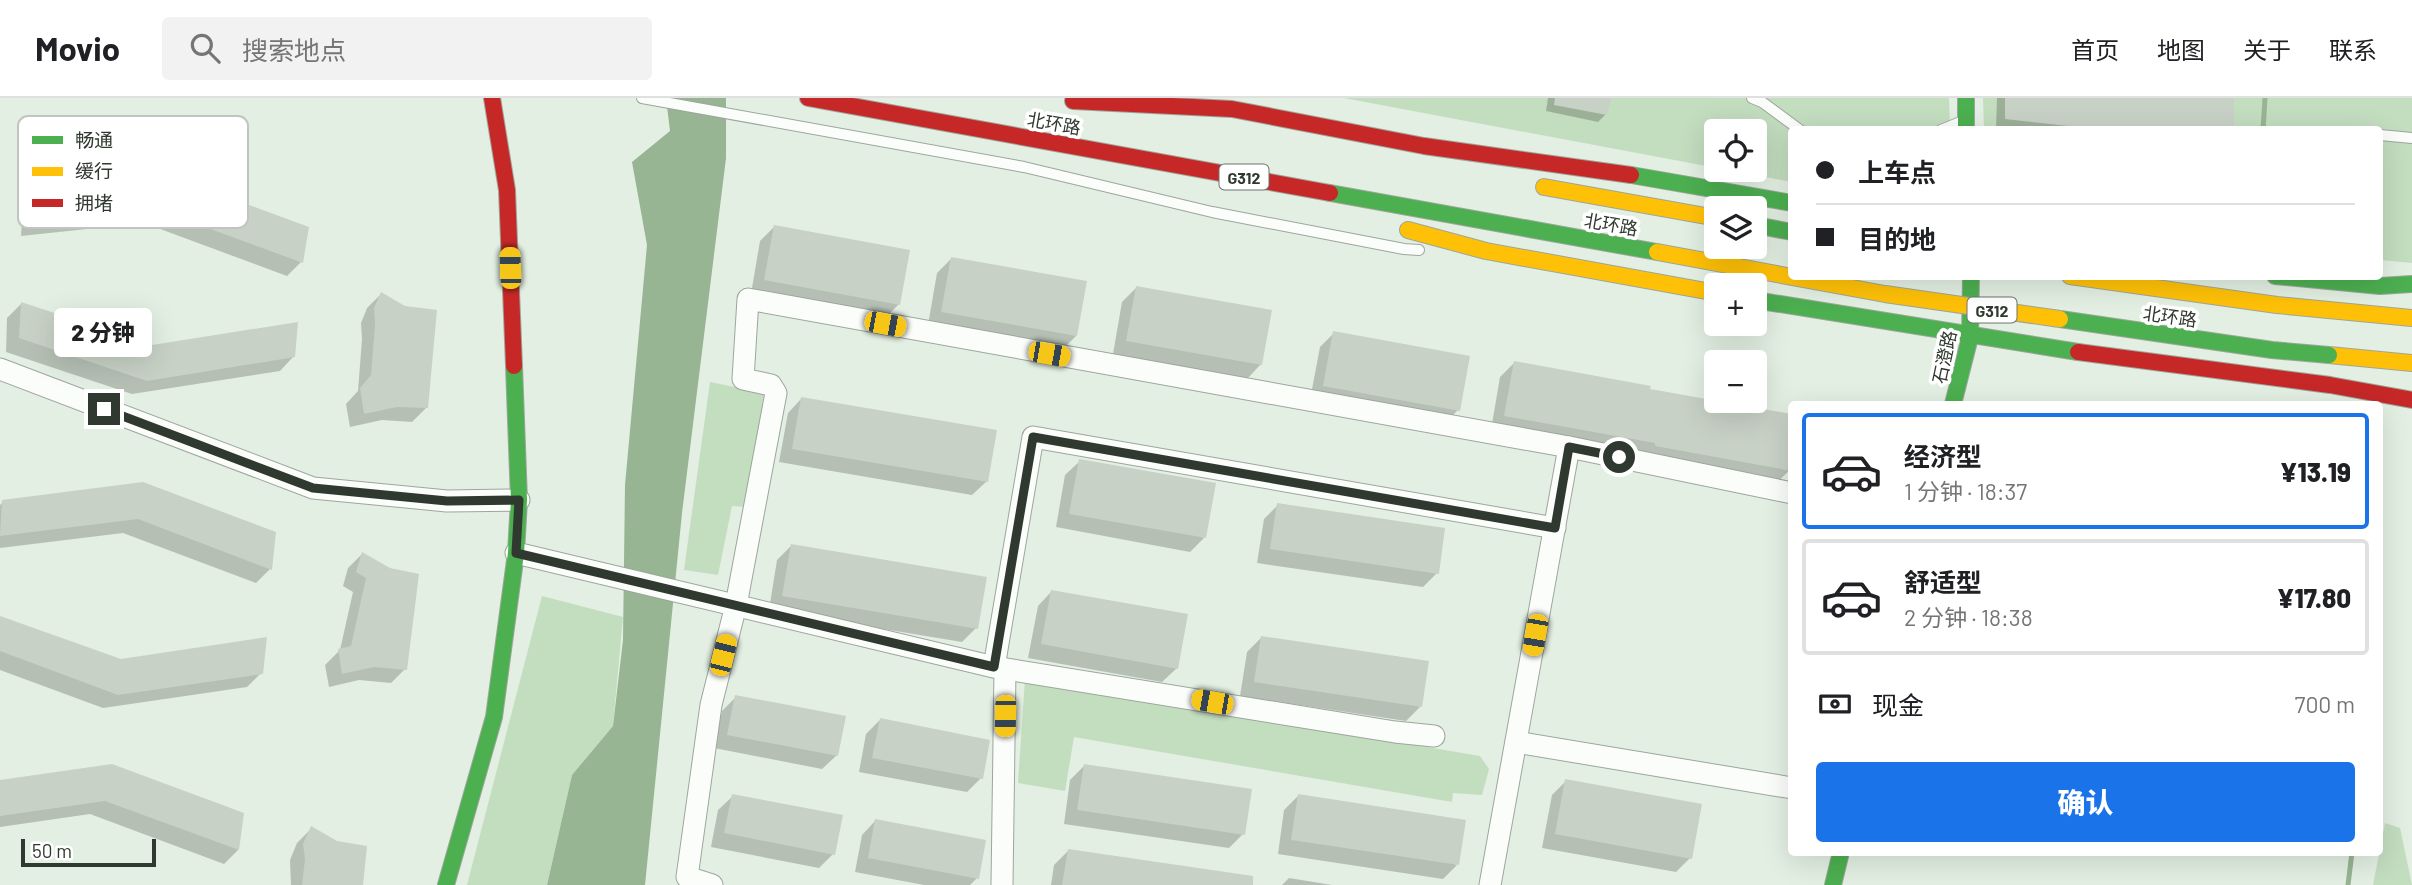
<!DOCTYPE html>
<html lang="zh">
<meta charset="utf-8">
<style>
body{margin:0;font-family:Barlow,"Noto Sans SC",sans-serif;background:#f2f2f2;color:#202124;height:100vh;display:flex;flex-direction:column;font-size:26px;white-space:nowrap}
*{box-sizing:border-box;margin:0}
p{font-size:23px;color:#757577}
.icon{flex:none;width:38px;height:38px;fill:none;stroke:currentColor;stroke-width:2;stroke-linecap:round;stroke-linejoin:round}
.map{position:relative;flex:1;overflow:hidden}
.sheet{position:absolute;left:1788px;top:303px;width:595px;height:455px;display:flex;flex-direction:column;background:#fff;border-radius:7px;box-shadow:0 7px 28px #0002}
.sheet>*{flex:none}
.hud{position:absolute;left:1788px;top:28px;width:595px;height:154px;border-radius:7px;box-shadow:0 7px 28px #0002;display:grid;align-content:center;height:154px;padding:0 28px;background:#fff}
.fabs{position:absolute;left:1704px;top:21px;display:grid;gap:14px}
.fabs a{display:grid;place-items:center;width:63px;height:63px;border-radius:7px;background:#fff;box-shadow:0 7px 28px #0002;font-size:35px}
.scale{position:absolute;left:21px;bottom:18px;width:135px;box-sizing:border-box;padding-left:7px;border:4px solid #30392f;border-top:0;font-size:19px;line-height:24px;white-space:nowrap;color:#30392f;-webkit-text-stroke:5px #fff;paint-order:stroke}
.end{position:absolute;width:32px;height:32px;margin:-16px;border:9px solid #30392f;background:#fff;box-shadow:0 0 0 4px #fff}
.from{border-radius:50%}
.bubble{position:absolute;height:49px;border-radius:7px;background:#fff;box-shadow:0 7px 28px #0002;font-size:23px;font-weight:800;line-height:49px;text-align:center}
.car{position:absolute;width:21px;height:42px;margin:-21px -10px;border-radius:9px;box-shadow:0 0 5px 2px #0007;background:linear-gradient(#f5c518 24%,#345 0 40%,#f5c518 0 76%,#345 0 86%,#f5c518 0)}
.hud b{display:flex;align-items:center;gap:24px;height:66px;font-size:26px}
.hud b+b{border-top:2px solid #e0e0e0}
.hud i{width:18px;height:18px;background:#202124}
ul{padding:12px 0 0;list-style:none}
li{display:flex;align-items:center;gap:21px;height:116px;margin:0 14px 10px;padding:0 14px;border:4px solid #e0e0e0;border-radius:7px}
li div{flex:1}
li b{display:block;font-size:26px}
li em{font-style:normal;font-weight:800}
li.current{border-color:#1a73e8}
li>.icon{width:63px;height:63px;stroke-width:1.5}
.pay{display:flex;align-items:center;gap:18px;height:77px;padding:0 28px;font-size:26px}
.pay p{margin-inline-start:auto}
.button{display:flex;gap:14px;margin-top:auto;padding:14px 28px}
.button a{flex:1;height:80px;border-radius:7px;background:#1a73e8;color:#fff;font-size:28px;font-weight:800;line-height:80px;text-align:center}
header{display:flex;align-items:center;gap:42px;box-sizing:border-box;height:98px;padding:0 35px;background:#fff;border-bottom:2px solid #e0e0e0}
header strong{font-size:33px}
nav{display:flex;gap:38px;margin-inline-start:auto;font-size:24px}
.search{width:490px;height:63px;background:#f2f2f2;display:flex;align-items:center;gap:18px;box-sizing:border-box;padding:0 24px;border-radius:7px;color:#757577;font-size:26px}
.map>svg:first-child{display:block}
</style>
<header>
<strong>Movio</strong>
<div class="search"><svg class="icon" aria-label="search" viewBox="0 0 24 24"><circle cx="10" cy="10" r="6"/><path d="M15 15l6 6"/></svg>搜索地点</div>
<nav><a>首页</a><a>地图</a><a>关于</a><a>联系</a></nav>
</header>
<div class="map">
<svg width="2412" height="787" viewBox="0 0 2412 787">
<rect width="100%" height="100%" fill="#e3efe2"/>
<g fill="#c3ddbf">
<path d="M1344 0H1949L1950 31 1792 32V84L1726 72H1755V33H1717V70Z"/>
<path d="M1983 0H2412V165L2380 162V32L1984 31Z"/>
<path d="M710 284 764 295 746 409 732 408 718 477 684 472Z"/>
<path d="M542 498 623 519 613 628 572 677 547 787H467Z"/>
<path d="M1025 581 1480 658 1489 671 1482 697 1453 695 1452 704 1074 639 1065 693 1018 685Z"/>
<path d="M2385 725 2400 730 2412 787H2373Z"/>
</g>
<path fill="#97b493" d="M666 0H726V60L682 415 645 787H547L572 677 613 628 623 542 625 387 647 147 632 64 670 33Z"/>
<g fill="#0003">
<path d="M1548 0H1609L1605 17 1598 24 1546 13Z"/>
<path d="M1997 0H2232L2233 32 1996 30Z"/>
<path d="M163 77 301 164 287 178 144 125 21 138 23 105 38 90Z"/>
<path d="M774 129 899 206 885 220 751 196 760 143Z"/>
<path d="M951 161 1076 238 1062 252 928 227 937 175Z"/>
<path d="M1136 190 1261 266 1247 281 1113 256 1122 204Z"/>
<path d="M381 196 427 309 412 324 382 322 350 329 346 306 358 293 362 241 361 225 367 210Z"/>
<path d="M21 206 152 249 294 258 280 273 132 296 6 254 7 220Z"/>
<path d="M1334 235 1458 312 1444 326 1310 302 1320 249Z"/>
<path d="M1514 265 1648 293 1792 318V359L1790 372 1775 386 1491 332 1500 279Z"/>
<path d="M802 300 987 383 972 397 779 364 788 315Z"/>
<path d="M1080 363 1204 440 1190 454 1056 429 1065 377Z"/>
<path d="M3 404 275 436 270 471 256 485 123 435 0 450V407Z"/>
<path d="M1278 407 1437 475 1423 489 1257 465 1264 421Z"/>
<path d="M791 448 976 530 962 544 769 512 777 462Z"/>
<path d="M362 456 405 571 391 585 359 582 329 589 325 567 340 552 353 494 343 488 348 470Z"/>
<path d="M1052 493 1177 570 1162 584 1028 560 1038 508Z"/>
<path d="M0 520 121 563 261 575 247 589 103 610 0 572Z"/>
<path d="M1261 540 1420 609 1406 623 1240 598 1247 554Z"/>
<path d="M736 599 837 657 822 671 714 650 722 613Z"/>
<path d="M880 622 981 680 967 694 859 674 866 636Z"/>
<path d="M1084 668 1243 736 1229 750 1064 726 1070 682Z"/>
<path d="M1566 683 1690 760 1676 774 1542 750 1552 697Z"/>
<path d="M0 684 242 717 238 752 224 766 90 716 0 729Z"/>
<path d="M733 698 833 756 819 770 711 749 718 712Z"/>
<path d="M1298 698 1457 767 1443 781 1278 756 1284 712Z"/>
<path d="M876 722 977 780 970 787H924L855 774 862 737Z"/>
<path d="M311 731 361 787H291L290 762 297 745Z"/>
<path d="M1068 753 1233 787H1051L1054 767Z"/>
<path d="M1289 780 1332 787H1282Z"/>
</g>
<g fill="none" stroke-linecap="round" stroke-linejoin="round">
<g stroke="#97b493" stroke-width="5">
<path d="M2263 32 2265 0"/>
<path d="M2348 787 2352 754"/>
</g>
</g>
<g fill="#c8d1c6">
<path d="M1555 0H1611L1607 17 1554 7Z"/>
<path d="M2005 0H2234V32H2103L2005 21Z"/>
<path d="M163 75 309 129 303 165 159 112 35 124 37 89Z"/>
<path d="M774 127 910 152 900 207 764 182Z"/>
<path d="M951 159 1087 183 1077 238 941 214Z"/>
<path d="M1136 188 1272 212 1262 267 1126 243Z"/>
<path d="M381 194 405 208 437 212 428 310 397 309 364 316 360 290 371 277 375 226 374 210Z"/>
<path d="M21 204 152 247 298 224 295 259 147 283 19 240Z"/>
<path d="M1333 233 1470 258 1460 313 1323 288Z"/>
<path d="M1514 263 1651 288 1650 291 1792 316V373L1655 348V345L1504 318Z"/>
<path d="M801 299 997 332 988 384 792 351Z"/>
<path d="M1079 361 1216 385 1206 440 1069 416Z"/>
<path d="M143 384 276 434 272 472 138 421 0 438 2 402Z"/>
<path d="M1277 405 1445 430 1439 476 1270 451Z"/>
<path d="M791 446 987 479 978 531 782 498Z"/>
<path d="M362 454 390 470 419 476 407 572 374 569 342 576 338 551 351 548 366 480 356 474Z"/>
<path d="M1051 492 1188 516 1178 571 1041 546Z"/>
<path d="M0 518 121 561 267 539 263 576 118 597 0 553Z"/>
<path d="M1261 538 1429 563 1422 609 1254 584Z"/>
<path d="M735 597 846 618 838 658 727 637Z"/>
<path d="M880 620 990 642 983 681 872 660Z"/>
<path d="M112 666 244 715 239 752 105 703 0 718V682Z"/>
<path d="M1084 666 1252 691 1245 737 1077 712Z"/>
<path d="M1565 681 1702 706 1692 761 1555 736Z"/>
<path d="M732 696 843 717 835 757 724 735Z"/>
<path d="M1298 696 1466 722 1459 767 1291 742Z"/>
<path d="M875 721 986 742 979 781 868 760Z"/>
<path d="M311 728 337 743 367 748 363 787H302L305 761 303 746Z"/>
<path d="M1068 751 1253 778V787H1062Z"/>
</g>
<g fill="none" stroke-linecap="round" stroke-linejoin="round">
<g stroke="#9da69c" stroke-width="12">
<g id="lane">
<path d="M642 0 1024 69 1212 114 1404 151 1419 152"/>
<path d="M1752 0 1762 4 1800 32"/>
<path d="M1941 32 1963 23"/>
<path d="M2380 37 2412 40"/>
</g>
</g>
<g stroke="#9da69c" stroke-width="23">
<g id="street">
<path d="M0 271 313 390 447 403 519 402"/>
<path d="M516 455 994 569 1395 634 1434 638"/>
<path d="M994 569 1033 339 1555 430"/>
<path d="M1516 644 1792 690"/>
<path d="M712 787 687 779 711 607 736 507 776 295 771 287 743 281 748 201 1569 349 1792 395"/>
<path d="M1002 787 1005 571"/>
<path d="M1490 787 1569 349"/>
</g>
</g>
<g stroke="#9da69c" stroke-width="18">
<g id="fast">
<path d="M1966 0V32"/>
<path d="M1631 77 1792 105"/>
<path d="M1330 95 1657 154"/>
<path d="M1755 127 1792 134"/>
<path d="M2275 178 2380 188 2412 186"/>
<path d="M1755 202 2078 254"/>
<path d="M1953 306 1970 239 1971 178"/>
<path d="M446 787 494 619 516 455 519 402 514 268"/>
<path d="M1833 787 1841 754"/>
</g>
</g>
<g stroke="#9da69c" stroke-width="18">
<g id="slow">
<path d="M1544 89 1717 120"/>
<path d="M1408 132 1486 153 1717 195"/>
<path d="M2070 178 2277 207 2412 220"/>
<path d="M2329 257 2412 265"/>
</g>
</g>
<g stroke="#9da69c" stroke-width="18">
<g id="jam">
<path d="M492 0 507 92 514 268"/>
<path d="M808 0 1330 95"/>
<path d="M1073 3 1232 11 1424 48 1631 77"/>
<path d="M2078 254 2330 287 2412 302"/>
</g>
</g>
<use href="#lane" stroke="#fbfdfb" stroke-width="10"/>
<use href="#street" stroke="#fbfdfb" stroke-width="21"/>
<use href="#fast" stroke="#4caf50" stroke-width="16"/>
<use href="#slow" stroke="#ffc107" stroke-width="16"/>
<use href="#jam" stroke="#c62828" stroke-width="16"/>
<g stroke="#9da69c" stroke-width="18" stroke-linecap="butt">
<path id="fast-bridge" d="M2060 221 2272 252 2329 257"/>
</g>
<g stroke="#9da69c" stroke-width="18" stroke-linecap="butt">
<path id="slow-bridge" d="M1657 154 1885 196 2060 221"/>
</g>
<use href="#fast-bridge" stroke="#4caf50" stroke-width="16"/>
<use href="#slow-bridge" stroke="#ffc107" stroke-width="16"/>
</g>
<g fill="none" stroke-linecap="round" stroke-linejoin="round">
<path stroke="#30392f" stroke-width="9" d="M104 311 313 390 447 403 519 402 516 455 994 569 1033 339 1555 430 1569 349 1619 359"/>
</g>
<g text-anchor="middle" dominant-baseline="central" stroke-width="7" stroke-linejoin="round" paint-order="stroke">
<g fill="#fff" stroke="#6e746d" stroke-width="2">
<rect x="1219.5" y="66.5" width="49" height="25" rx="5"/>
<rect x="1967.5" y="199.5" width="49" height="25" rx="5"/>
</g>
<g font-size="16" font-weight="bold" fill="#30392f">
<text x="1244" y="79">G312</text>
<text x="1992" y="212">G312</text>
</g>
<g font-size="18" fill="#30392f" stroke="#fff">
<text transform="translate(1054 25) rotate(10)">北环路</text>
<text transform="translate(1611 126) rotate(10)">北环路</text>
<text transform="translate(2170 218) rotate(8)">北环路</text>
<text transform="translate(1944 259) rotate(-78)">石澄路</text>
</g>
</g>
<rect x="18" y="18" width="230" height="112" rx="10" fill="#fff" stroke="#c1c4c1" stroke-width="2"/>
<rect x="32" y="38" width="31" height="8" fill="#4caf50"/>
<rect x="32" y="69" width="31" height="9" fill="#ffc107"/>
<rect x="32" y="101" width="31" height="8" fill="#c62828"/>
<g font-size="19" fill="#30392f">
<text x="75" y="49">畅通</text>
<text x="75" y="80">缓行</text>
<text x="75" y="112">拥堵</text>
</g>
</svg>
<div class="fabs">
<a><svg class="icon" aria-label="locate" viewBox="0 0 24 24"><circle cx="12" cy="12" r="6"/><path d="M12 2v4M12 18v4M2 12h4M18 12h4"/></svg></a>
<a><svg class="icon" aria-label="layers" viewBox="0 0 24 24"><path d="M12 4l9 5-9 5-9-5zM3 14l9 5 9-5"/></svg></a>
<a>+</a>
<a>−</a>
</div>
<div class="scale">50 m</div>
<i class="end from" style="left:1619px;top:359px"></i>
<i class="end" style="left:104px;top:311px"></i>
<div class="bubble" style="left:54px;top:210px;width:98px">2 分钟</div>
<i class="car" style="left:510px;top:170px;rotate:358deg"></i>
<i class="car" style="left:885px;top:226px;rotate:101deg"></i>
<i class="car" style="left:1049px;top:256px;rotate:100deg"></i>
<i class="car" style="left:1535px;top:537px;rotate:190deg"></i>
<i class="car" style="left:723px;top:557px;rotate:14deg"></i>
<i class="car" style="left:1212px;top:604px;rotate:280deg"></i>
<i class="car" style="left:1005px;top:618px;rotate:181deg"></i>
<div class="hud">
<b><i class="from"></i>上车点</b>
<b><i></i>目的地</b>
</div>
<section class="sheet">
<ul>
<li class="current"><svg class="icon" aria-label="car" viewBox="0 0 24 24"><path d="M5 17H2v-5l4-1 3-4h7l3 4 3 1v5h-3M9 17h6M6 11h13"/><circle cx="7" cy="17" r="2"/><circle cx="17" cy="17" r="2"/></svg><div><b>经济型</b><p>1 分钟 · 18:37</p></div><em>¥13.19</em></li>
<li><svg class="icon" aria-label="car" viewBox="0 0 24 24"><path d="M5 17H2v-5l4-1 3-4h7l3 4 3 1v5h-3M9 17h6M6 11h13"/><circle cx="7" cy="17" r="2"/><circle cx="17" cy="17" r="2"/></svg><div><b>舒适型</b><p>2 分钟 · 18:38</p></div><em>¥17.80</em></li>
</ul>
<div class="pay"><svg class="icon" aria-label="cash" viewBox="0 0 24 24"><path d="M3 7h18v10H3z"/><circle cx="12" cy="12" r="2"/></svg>现金<p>700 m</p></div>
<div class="button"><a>确认</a></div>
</section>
</div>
